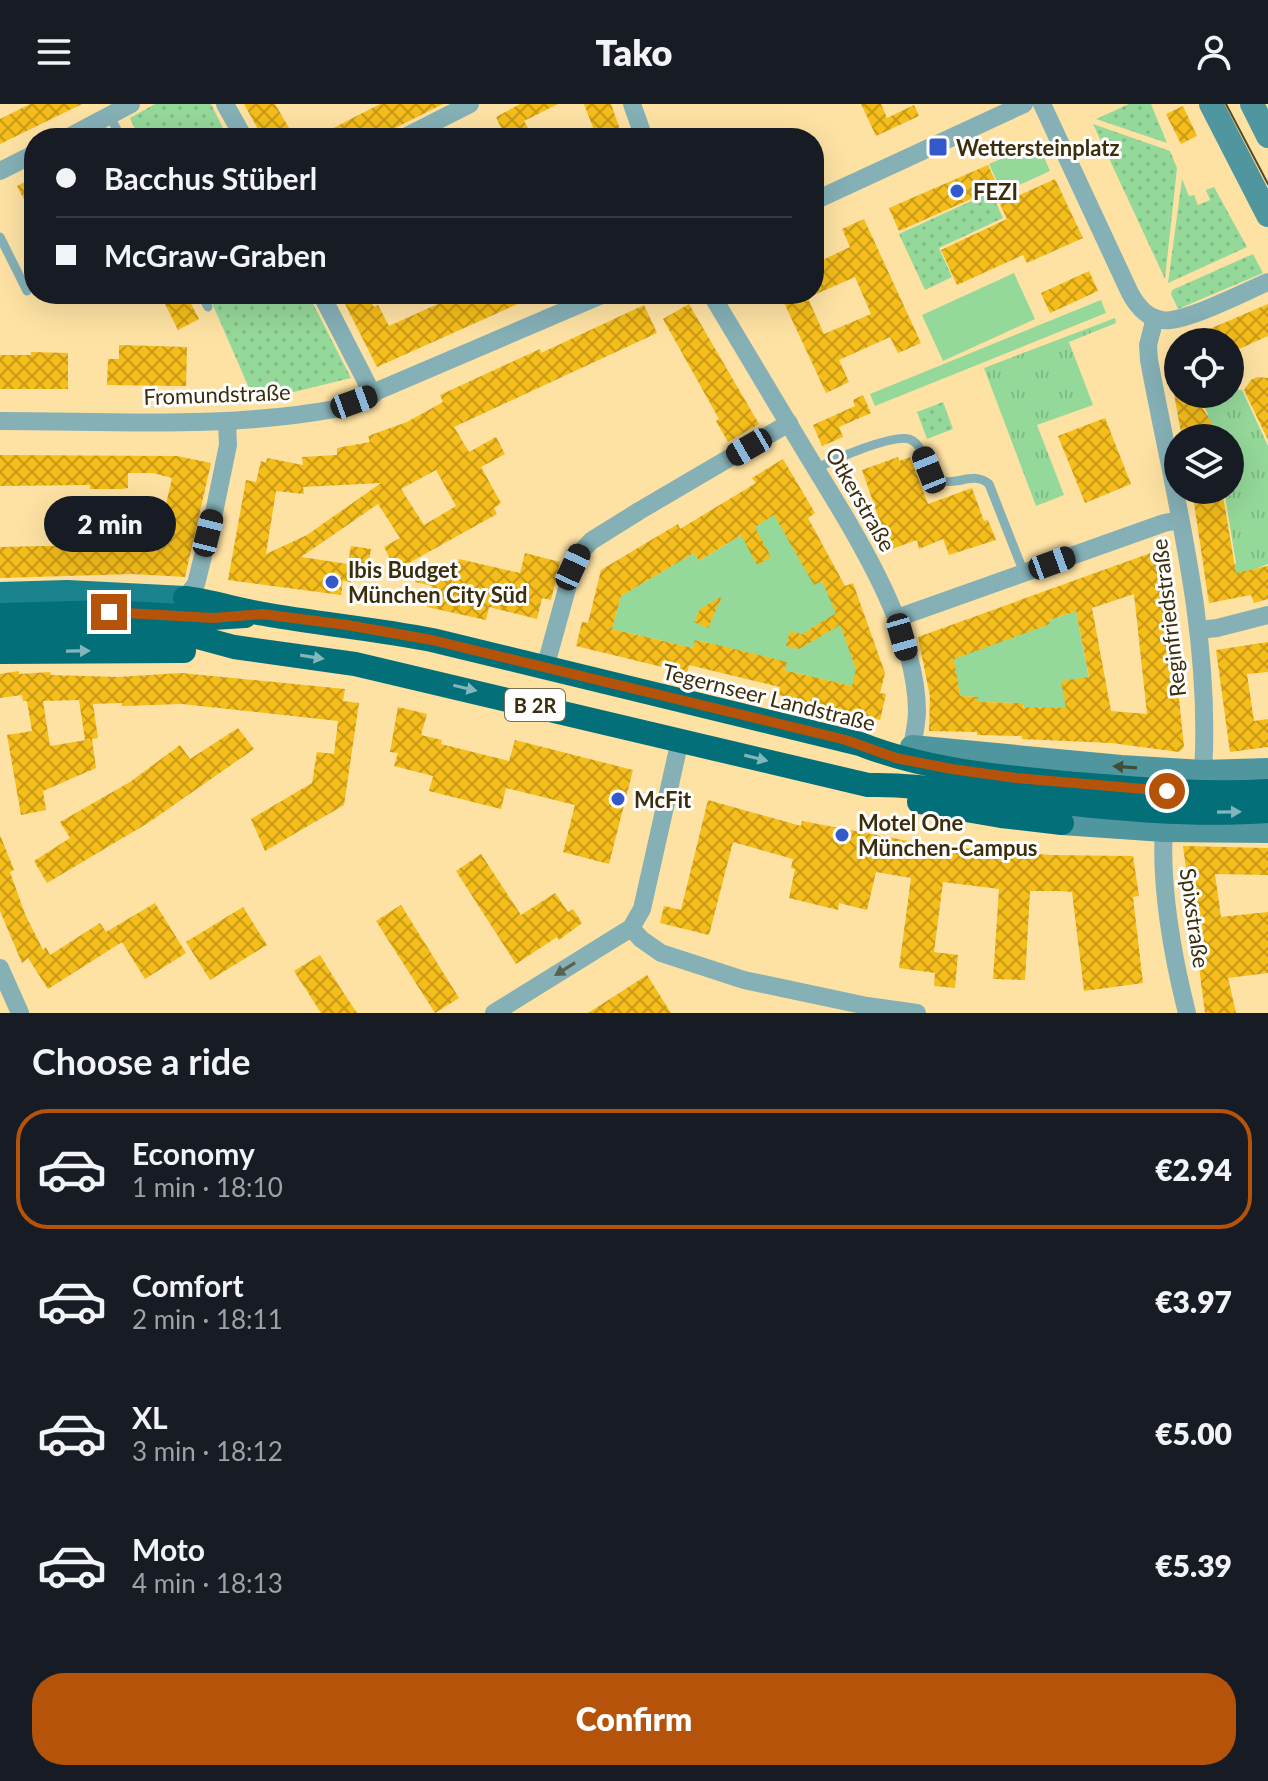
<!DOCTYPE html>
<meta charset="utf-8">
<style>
body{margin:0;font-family:Lato,sans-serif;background:#20242c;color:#f1f3f6;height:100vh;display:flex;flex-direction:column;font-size:30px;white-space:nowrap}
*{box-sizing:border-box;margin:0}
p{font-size:26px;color:#9ea1a6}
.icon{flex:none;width:44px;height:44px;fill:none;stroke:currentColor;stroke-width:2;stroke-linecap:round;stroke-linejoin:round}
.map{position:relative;height:909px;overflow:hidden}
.panel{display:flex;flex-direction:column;background:#171b24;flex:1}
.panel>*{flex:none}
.top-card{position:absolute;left:24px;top:24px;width:800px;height:176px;border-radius:32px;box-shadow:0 8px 32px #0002;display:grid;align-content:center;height:176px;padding:0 32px;background:#171b24}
.tools{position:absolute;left:1164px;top:224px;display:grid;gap:16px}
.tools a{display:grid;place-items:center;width:80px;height:80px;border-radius:50%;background:#171b24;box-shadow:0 8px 32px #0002;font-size:40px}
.end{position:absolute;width:36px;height:36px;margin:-18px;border:10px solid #b45309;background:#fff;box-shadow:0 0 0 4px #fff}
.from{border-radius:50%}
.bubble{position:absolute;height:56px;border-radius:28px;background:#171b24;box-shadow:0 8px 32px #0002;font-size:26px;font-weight:800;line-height:56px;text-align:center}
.car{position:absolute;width:24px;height:48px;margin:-24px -12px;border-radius:10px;box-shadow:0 0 6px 2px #0007;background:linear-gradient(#222 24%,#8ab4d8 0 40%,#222 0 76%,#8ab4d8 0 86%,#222 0)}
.top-card b{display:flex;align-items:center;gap:28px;height:76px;font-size:30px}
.top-card b+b{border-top:2px solid #363941}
.top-card i{width:20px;height:20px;background:#f1f3f6}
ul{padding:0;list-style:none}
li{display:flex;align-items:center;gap:24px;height:120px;margin:0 16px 12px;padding:0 16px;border:4px solid transparent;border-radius:32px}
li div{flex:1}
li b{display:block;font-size:30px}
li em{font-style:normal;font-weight:800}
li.on{border-color:#b45309}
li>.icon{width:72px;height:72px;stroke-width:1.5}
h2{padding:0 32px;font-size:36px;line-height:96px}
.primary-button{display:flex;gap:16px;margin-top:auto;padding:16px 32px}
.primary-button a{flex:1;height:92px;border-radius:32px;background:#b45309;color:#fff;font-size:32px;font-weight:800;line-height:92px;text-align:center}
header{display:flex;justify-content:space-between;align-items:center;height:104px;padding:0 32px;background:#171b24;font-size:36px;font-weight:800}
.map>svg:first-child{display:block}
</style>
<header><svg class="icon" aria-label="menu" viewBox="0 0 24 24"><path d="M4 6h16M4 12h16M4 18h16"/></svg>Tako<svg class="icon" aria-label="person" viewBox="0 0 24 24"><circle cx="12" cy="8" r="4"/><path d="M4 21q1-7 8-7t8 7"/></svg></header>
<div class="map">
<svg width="1268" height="909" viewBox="0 0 1268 909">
<defs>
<pattern id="grass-tufts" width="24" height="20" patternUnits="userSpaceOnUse" patternTransform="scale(2)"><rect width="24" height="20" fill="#95d99a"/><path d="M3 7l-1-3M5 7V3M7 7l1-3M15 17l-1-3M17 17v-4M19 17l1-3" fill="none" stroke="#81bb84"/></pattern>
<pattern id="park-dots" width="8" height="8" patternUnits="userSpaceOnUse" patternTransform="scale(2)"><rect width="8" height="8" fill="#95d99a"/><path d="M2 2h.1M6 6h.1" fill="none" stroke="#81bb84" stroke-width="1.8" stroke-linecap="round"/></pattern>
<pattern id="building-cross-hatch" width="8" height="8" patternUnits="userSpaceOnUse" patternTransform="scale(2)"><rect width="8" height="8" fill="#f5bd1b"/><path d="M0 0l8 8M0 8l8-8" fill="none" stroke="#c89a16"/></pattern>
</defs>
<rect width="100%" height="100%" fill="#fee2a4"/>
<g fill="url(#grass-tufts)">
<path d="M1115 214 1116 219 1069 238 1093 301 1037 321 1064 391 1036 402 984 264Z"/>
<path d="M1230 285 1242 286 1268 342V460L1235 473 1234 461 1236 459 1224 386H1230V334H1215L1213 320 1207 321 1206 313 1208 310 1203 301 1224 297 1230 290Z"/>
</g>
<g fill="url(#park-dots)">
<path d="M155 0H211L228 34H139L130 14Z"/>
<path d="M1129 0H1151L1167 39 1096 15Z"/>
<path d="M1093 20 1170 47 1177 64 1165 175Z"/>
<path d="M1182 75 1189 92 1194 91 1198 101 1210 96 1206 86 1214 83 1247 143 1168 179Z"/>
<path d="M991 88 1003 114 939 144 952 173 925 186 899 130Z"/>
<path d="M1253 150 1263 169 1178 205 1171 190 1172 186Z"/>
<path d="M208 190H308L351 274 294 288 253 293Z"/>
<path d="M943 298 953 325 927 335 917 308Z"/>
</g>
<g fill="#95d99a">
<path d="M1038 39 1050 67 1002 89 989 60Z"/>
<path d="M1014 169 1035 215 943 257 922 211Z"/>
<path d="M1101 196 1106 209 875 302 870 290Z"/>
<path d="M774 411 829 488 858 570 852 582 784 566 786 558 696 536 693 544 612 525 621 492 694 449 699 457Z"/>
<path d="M1076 507 1095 606 1024 603 1022 599 977 598V593L960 592 953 552 1050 520 1049 516Z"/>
</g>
<g fill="url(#building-cross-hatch)" fill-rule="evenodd">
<path d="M30 0H82L0 40V15Z"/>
<path d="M244 0H275L295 34H263Z"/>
<path d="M380 0H443L375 34H314Z"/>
<path d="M520 0H558L524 17 534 34H506L496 13Z"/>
<path d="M584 0H611L623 34H597Z"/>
<path d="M861 0H881L887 14 914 1 919 12 876 32Z"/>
<path d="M1183 2 1197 32 1181 40 1166 10Z"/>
<path d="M988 61 998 83 899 127 889 104Z"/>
<path d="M34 73V115L17 82Z"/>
<path d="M1055 75 1083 134 1027 159 1023 151 957 181 941 146 1007 115 1000 100Z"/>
<path d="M864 115 921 239 898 249 890 233 839 256 849 278 826 289 780 190H806L824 230 871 210 855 173 814 191V160L850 143 842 125Z"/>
<path d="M1089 167 1098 187 1050 209 1041 189Z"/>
<path d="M160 190H186L199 215 178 226Z"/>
<path d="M340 190H367L374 203 378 201 389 222 460 190H540L377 263Z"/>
<path d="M689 200 759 320 728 338 716 317 719 315 663 215Z"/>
<path d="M1268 200V232L1230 249V238H1179Z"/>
<path d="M644 201 657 229 454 323 469 348 496 333 505 350 481 363 501 399 494 404 497 410 396 466 384 443 400 434 378 400 301 453 348 460 351 442 371 445 366 476 352 473 351 478 343 477 341 491 228 476 246 376 256 378 261 357 266 359 267 354 303 361 302 353 337 351V344L370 338 368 332 407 318 443 298 440 291 540 245 541 249ZM436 366 456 402 424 421 401 385ZM381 379 307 431 266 450 276 387 304 390 303 383Z"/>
<path d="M119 241 187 243 186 282 107 281 108 255H119Z"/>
<path d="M31 248 68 249V285H0V251H31Z"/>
<path d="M1257 273 1268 274V336L1244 286 1251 276Z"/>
<path d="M1174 290H1199L1202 303 1211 318 1214 334H1182Z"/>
<path d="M863 291 871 309 839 323 843 333 822 342 813 321 855 302 853 296Z"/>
<path d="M1105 314 1131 380 1085 399 1058 332Z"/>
<path d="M0 351 177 352 211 359 185 473 133 470 0 474V443L132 440 133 444H156L172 374 153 369H128V384L121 385H90V381L0 382Z"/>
<path d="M898 353 899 357 910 353 928 400 972 384 984 417 988 416 996 436 949 451 943 435 919 445 917 436 892 445 889 434 886 435 862 366Z"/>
<path d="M783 355 815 409 808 414 845 482 853 479 885 569 880 589 886 590 880 616 778 591 780 583 759 578 689 561 687 569 576 542 582 518 588 519 601 466 678 420 680 425 756 379 752 374ZM774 411 814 481 822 477 836 509 804 529 805 531 790 527 786 542 799 545 840 521 856 565 852 582 784 566 787 558 718 541 695 536 693 544 612 525 621 492 694 449 699 457 741 431 757 461 771 453 755 423Z"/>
<path d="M1192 386H1222L1236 469 1268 462V495L1254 499 1251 491 1209 499Z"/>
<path d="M1159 446 1164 449 1184 643 1179 648 1111 639 1022 635V632L977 631V628L929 627 930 592 918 533ZM1134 490 1147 610 1111 607 1092 504ZM1076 507 1089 573 1061 577 1066 604 1023 603V599L977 598 978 593 960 592 954 555 1050 520 1049 516Z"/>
<path d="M525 449 560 458 551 496 542 494 537 515 489 503 486 516 427 503 432 482 415 478 420 457 457 465 459 455 520 469Z"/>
<path d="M722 492 708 524 694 518 700 505Z"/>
<path d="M1268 538V568L1247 570 1254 617 1268 615V643L1230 648 1216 546Z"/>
<path d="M19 567V570L50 568 51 571 118 573 181 569 345 585 343 597 359 599 344 701 265 747 251 715 312 679 317 648 334 650 338 617 182 600 122 602V599L93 600 98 634 85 636 79 596 43 597 50 642 92 635 96 664 43 687 46 706 21 711 7 631 32 627 27 597H23L22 591 0 594V570Z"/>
<path d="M398 603 427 610 421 631 442 636 441 640 509 657 515 636 633 666 609 760 563 748 575 701 506 684 501 705 429 687 433 672 394 662 398 649 390 648Z"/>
<path d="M238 624 254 645 148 719 47 779 34 757 70 734 60 718 130 678 180 641 190 655Z"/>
<path d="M708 696 801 722 802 717 935 742 1051 751 1133 752 1139 792 1133 793 1143 879 1084 887 1072 788 1059 787H1030L1025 876 993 875 999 785 943 778 934 848 958 851 955 884 934 882 935 869 899 864 911 774 876 768 867 806 839 799 838 806 789 794 795 765 791 764 793 755 733 738 709 831 660 819 664 802 681 806Z"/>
<path d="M0 731 14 766 10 768 25 810 43 846 46 843 50 851 100 819 106 828 155 799 186 849 145 875 122 838 48 885 28 854 22 859 0 807Z"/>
<path d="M1183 742 1268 744V771L1215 770 1221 813 1268 808V869L1228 874 1236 909H1205Z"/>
<path d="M481 750 521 811 555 789 568 808 573 805 582 819 559 836 557 833 516 860 456 767Z"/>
<path d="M401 801 459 894 435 909 376 817Z"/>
<path d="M243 803 267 841 210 876 186 838Z"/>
<path d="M320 851 339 882 357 909H321L294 867Z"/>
<path d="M647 871 671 909H588L613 893Z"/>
</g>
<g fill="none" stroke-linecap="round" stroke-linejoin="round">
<g stroke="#85b0b6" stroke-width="9">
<path d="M110 12 121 34"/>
<path d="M0 133 27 187"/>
<path d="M114 190V191"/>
<path d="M201 190 208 203"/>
<path d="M816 365C832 356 892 330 909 335 915 337 919 342 922 348 927 358 929 373 942 377 959 381 974 367 989 380L1024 469"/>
</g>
<g stroke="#85b0b6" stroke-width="18">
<path d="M225 0 244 34"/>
<path d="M632 0 644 34"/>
<path d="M1042 0 1130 189C1137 202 1147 214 1162 216 1183 220 1246 187 1268 178"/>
<path d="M67 34 131 0"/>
<path d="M403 34 470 0"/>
<path d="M0 67 34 50"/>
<path d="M814 97 1024 0"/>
<path d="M321 190 373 291"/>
<path d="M711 190C743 244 776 298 808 352 851 423 916 521 917 607 917 619 914 631 912 643"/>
<path d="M1155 214 1148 241 1149 256C1174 391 1212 529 1203 668"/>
<path d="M0 317C112 317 225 325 335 305L604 190"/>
<path d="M185 494 196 480 215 404 228 341 227 318"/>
<path d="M897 514 1164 419 1180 416"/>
<path d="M1198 526 1217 524 1268 511"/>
<path d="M545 564 573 463 580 449 591 437 639 407 789 319"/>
<path d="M1164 726C1160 782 1173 854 1187 909"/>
<path d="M631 824 641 835 661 849 744 876 867 902 917 909"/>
<path d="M0 864 20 909"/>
<path d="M494 909 631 824 642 805 680 636"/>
</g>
<g stroke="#50969f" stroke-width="24">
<path d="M1211 0 1268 111"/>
<path d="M1252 0 1268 32"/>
<path d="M912 643 1121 663 1203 668 1268 666"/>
<path d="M1062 719 1164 726 1268 727"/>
</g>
<path stroke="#1b838e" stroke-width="24" d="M0 490 67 488 185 494"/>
<g stroke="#036f79" stroke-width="24">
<path d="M185 494C212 497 237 506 264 510 320 520 376 525 432 536L860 640C928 667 1004 673 1077 680 1141 685 1204 691 1268 687"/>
<path d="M0 511 109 508 213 514 245 512"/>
<path d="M0 530 117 528 197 533 234 543 355 560 868 681C907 680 945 686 984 691 1076 700 1176 714 1268 707"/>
<path d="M0 548 184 547"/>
<path d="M919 698 1001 712 1062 719"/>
</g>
<path stroke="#594923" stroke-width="2" d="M1226 0 1268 80"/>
</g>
<defs><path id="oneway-solid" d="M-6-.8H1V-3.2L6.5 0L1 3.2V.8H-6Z" transform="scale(2)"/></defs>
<g fill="#81b7bc">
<use href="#oneway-solid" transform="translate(78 547) rotate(-1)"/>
<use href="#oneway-solid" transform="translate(312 553) rotate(9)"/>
<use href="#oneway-solid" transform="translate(465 584) rotate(13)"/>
<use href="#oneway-solid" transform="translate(756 654) rotate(14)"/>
<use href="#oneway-solid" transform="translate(1229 708) rotate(-1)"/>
</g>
<use fill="#424d38" href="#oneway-solid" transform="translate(1125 663) rotate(-176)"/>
<use fill="#596250" href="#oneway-solid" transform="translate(565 865) rotate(148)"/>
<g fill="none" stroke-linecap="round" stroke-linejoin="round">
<path stroke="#b45309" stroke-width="10" d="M109 508 213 514 262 510 347 521 432 536 846 636 896 654 952 665 1016 674 1167 687"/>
</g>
<g fill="#3459ca" stroke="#fff" stroke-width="3">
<rect x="928" y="33" width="20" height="20" rx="4"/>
<circle cx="957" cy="87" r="8"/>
<circle cx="332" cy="478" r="8"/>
<circle cx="618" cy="695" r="8"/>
<circle cx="842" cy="731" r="8"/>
</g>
<g text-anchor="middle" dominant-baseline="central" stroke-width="6" stroke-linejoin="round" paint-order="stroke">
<rect fill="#fff" stroke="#766d55" stroke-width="2" x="505" y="585" width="60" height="32" rx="6"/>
<g font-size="20" font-weight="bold" fill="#3c2e0c">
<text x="535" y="601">B 2R</text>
</g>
<g font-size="22" font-weight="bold" fill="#3c2e0c" stroke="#fff" text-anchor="start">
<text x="956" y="43">Wettersteinplatz</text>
<text x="973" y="87">FEZI</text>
<text x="348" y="465">Ibis Budget<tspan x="348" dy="25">München City Süd</tspan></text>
<text x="634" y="695">McFit</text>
<text x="858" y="718">Motel One<tspan x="858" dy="25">München-Campus</tspan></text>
</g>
<g font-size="22" fill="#3c2e0c" stroke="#fff">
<text transform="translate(217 290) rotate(-2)">Fromundstraße</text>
<text transform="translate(861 395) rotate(60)">Otkerstraße</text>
<text transform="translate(1168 514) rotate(-97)">Reginfriedstraße</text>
<text transform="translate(769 593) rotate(14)">Tegernseer Landstraße</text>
<text transform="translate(1195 814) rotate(82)">Spixstraße</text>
</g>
</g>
</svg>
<div class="tools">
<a><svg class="icon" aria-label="locate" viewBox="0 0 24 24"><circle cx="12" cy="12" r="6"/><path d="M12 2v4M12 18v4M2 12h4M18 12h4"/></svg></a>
<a><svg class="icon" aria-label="layers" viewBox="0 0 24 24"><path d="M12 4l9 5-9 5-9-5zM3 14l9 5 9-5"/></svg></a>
</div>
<i class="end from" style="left:1167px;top:687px"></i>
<i class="end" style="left:109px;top:508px"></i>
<div class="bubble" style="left:44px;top:392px;width:132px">2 min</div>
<i class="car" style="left:354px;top:298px;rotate:70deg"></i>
<i class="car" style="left:749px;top:343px;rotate:240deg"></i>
<i class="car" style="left:929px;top:366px;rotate:338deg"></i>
<i class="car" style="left:208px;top:429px;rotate:14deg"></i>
<i class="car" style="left:1052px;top:459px;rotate:70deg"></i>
<i class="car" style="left:573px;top:463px;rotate:25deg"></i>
<i class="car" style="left:902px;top:533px;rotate:164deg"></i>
<div class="top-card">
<b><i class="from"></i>Bacchus Stüberl</b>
<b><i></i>McGraw-Graben</b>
</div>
</div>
<section class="panel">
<h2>Choose a ride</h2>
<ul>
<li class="on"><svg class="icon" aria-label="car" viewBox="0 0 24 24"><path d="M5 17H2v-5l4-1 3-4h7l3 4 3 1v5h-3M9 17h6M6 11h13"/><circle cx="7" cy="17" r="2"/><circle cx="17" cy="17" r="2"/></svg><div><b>Economy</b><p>1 min · 18:10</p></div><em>€2.94</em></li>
<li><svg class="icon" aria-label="car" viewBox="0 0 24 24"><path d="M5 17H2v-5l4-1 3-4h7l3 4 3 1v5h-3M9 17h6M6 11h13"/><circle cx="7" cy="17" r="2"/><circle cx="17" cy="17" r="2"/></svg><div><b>Comfort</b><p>2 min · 18:11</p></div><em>€3.97</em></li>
<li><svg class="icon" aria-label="car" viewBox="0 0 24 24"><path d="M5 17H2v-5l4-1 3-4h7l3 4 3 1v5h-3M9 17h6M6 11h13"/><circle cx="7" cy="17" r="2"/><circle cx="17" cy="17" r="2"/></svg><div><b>XL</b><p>3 min · 18:12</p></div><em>€5.00</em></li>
<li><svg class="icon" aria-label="car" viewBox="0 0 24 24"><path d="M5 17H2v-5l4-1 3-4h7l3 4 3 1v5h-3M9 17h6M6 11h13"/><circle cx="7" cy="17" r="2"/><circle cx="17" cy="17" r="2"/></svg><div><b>Moto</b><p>4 min · 18:13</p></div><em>€5.39</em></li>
</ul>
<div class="primary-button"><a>Confirm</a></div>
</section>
